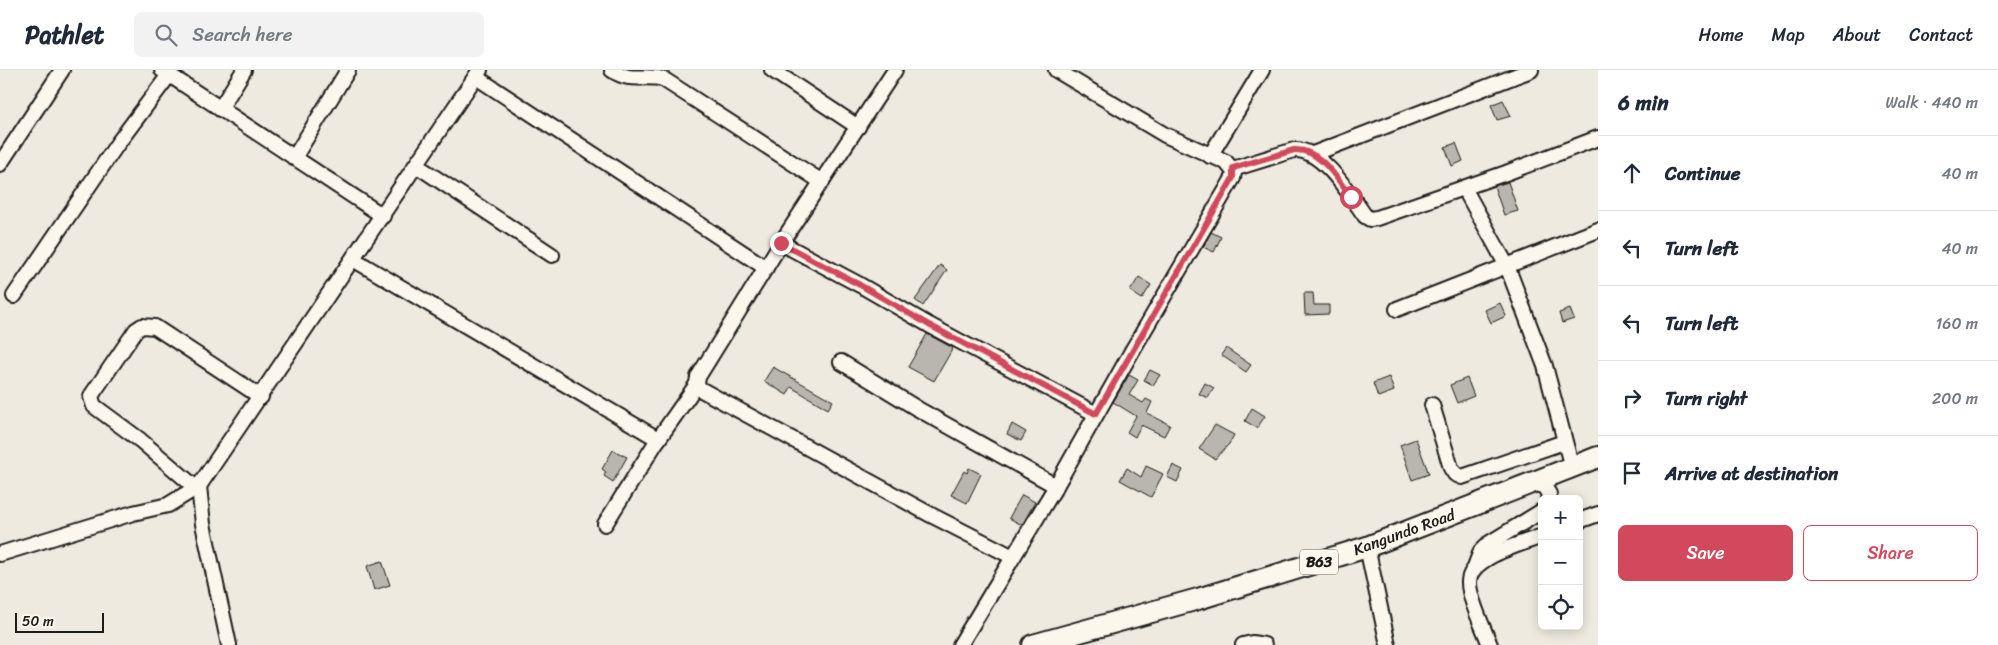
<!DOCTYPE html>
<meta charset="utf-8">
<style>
body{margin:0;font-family:Sriracha,sans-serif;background:#f2f2f3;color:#1f2937}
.controls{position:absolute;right:15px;bottom:15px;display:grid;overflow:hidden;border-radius:8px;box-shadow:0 2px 12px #0003}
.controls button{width:45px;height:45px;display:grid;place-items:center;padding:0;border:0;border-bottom:1px solid #e0e1e3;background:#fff;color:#1f2937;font:25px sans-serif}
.scale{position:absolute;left:15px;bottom:12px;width:89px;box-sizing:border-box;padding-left:5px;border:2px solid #1c1c1c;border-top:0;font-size:14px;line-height:18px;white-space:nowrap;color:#1c1c1c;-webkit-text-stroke:4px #fbf7ec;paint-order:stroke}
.stop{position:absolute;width:15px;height:15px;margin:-11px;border:4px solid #d1495b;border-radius:50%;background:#fff}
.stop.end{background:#d1495b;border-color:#fff;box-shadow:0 1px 5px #0008}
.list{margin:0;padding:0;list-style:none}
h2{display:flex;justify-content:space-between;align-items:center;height:65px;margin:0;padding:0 20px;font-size:21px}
h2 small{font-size:16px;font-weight:400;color:#747a83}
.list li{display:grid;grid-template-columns:32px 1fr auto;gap:15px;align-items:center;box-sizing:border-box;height:75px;padding:0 20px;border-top:1px solid #e0e1e3}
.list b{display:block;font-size:19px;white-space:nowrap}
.list em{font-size:16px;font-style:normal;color:#747a83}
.actions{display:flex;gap:10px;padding:15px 20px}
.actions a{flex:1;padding:11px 0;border:1px solid #d1495b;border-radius:8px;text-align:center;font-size:18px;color:#d1495b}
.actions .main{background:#d1495b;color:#fff}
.icon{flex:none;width:28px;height:28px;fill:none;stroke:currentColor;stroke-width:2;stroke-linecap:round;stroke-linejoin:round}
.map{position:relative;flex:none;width:1598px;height:575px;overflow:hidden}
header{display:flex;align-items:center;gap:30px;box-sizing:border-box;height:70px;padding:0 25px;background:#fff;border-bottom:1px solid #e0e1e3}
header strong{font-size:24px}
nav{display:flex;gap:28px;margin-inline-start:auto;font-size:18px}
.search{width:350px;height:45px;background:#f2f2f3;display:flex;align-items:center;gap:12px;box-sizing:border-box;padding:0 18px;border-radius:8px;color:#747a83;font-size:19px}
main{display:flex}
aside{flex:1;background:#fff}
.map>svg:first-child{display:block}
.building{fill:#b9b6af;stroke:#1c1c1c}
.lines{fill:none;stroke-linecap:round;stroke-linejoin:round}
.minor-casing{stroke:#1c1c1c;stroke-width:18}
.highway-casing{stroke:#1c1c1c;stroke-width:24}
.minor{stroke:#fbf7ec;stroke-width:14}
.highway{stroke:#fbf7ec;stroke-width:20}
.route{stroke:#d1495b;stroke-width:6}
.labels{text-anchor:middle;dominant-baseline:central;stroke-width:4.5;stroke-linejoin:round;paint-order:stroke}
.shield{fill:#fbf7ec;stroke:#5f5e5a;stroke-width:1}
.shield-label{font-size:15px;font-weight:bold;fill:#1c1c1c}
.street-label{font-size:16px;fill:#1c1c1c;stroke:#fbf7ec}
</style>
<header>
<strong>Pathlet</strong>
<div class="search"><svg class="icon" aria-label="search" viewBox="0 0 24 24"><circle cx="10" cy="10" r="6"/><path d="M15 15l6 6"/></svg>Search here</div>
<nav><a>Home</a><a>Map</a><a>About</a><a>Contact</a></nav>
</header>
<main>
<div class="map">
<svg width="1598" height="575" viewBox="0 0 1598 575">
<rect width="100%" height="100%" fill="#eeeadf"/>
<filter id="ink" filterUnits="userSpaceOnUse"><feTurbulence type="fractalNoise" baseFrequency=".02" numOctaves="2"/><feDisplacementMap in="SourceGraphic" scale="10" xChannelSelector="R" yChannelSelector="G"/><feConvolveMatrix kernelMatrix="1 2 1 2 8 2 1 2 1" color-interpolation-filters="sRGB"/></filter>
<g filter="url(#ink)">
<g class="building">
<polygon points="1503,30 1511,46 1497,50 1491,35"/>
<polygon points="1456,73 1463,91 1452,96 1445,77"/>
<polygon points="1508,112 1518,141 1504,145 1494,116"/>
<polygon points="1211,162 1221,167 1214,182 1203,177"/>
<polygon points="940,195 947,200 923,236 915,230"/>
<polygon points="1139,207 1151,215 1142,229 1130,221"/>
<polygon points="1304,223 1313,223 1314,235 1329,235 1329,244 1305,245"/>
<polygon points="1500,233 1506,246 1491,253 1485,240"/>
<polygon points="1570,239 1574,249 1562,253 1559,243"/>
<polygon points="927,264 953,278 934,311 908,297"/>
<polygon points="1226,278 1251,295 1246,302 1221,285"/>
<polygon points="773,297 796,310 833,331 828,339 791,317 787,325 764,311"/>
<polygon points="1150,300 1160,305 1153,315 1144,310"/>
<polygon points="1129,305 1138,310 1129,325 1143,333 1146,329 1152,332 1147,343 1170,355 1164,366 1141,355 1135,367 1127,362 1136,346 1113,332"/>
<polygon points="1389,307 1394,321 1378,327 1373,313"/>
<polygon points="1467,308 1474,326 1457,333 1450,315"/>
<polygon points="1205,313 1214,318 1208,328 1199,324"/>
<polygon points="1252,338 1265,346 1257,358 1245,351"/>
<polygon points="1012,354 1026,362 1021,371 1007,364"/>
<polygon points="1215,355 1234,365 1229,374 1215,389 1199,379"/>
<polygon points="1416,369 1429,404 1412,410 1400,375"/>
<polygon points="613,380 627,387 613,412 604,406 606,402 602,399"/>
<polygon points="1173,395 1183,400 1177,412 1167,407"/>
<polygon points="1146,396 1163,404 1151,427 1120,410 1127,398 1141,407"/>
<polygon points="969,398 981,404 967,433 951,425 964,401 967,403"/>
<polygon points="1022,425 1035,432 1022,455 1009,448"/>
<polygon points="382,491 390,515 374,520 367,496"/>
</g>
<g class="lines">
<defs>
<g id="minor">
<polyline points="162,0 383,146"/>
<path d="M612,0c19,13 31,4 51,9l159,103"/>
<polyline points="772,0 858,57"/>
<polyline points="895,0 781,173 698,307 697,314 700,319 931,445 1013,487"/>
<polyline points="476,7 766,198"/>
<polyline points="220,39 244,0"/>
<polyline points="1313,84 1531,0"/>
<polyline points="1210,86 1262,0"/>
<polyline points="294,88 348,0"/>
<polyline points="0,94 62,0"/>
<polyline points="416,95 552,185"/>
<path d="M1233,99l61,-19c28,-2 56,45 71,66l5,3 7,-1 129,-45 92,-35"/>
<polyline points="1464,118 1507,196 1545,296 1572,398"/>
<polyline points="781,173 860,215 929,255 1096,344"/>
<polyline points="353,189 658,369"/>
<polyline points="14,226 118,73 169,5"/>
<polyline points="1397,239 1598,160"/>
<polyline points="841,292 918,339 1056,416"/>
<polyline points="1432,335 1451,398 1455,404 1462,407 1564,372"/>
<polyline points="1536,412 1545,418 1549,424 1548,429"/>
<polyline points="199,416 203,454 229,575"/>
<polyline points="196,418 140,370 94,336 91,327 93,323 136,260 142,256 155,257 261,327"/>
<polyline points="1579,451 1598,444"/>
<polyline points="605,454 655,374 697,314"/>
<polyline points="1367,477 1388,575"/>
<polyline points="0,484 133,443 168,435 199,416 480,0"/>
<polyline points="1476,494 1481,481 1488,474 1542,441"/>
<polyline points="960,575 1056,416 1132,281 1233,108 1234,102 1226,92 1165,65 1056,0"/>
<polyline points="1243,575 1252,573 1264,575"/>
<path d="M1490,575c-6,-16 -21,-46 -21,-62 -1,-26 53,-39 73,-47"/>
</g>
<polyline id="highway" points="1033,575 1198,529 1367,477 1598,387"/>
</defs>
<use href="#minor" class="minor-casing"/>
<use href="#highway" class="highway-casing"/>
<use href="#minor" class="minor"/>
<use href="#highway" class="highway"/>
</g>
</g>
<g class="lines" filter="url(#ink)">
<path class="route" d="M781,173l79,42 69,40 167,89 137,-236v-10l61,-18c26,-2 43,29 57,47"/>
</g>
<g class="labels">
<rect class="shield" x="1300" y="479.5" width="38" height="25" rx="4"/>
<g class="shield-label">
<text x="1319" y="492">B63</text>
</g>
<g class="street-label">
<text transform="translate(1404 462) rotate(-20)">Kangundo Road</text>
</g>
</g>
</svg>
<div class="controls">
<button>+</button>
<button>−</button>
<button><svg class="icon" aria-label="locate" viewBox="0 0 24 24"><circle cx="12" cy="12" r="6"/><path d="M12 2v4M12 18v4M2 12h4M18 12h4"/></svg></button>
</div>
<div class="scale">50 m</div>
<div class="stop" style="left:1351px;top:127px"></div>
<div class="stop end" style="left:781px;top:173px"></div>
</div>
<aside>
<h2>6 min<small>Walk · 440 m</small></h2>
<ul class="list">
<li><svg class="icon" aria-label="ahead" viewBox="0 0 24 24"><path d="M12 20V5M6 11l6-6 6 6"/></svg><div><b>Continue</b></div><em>40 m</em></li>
<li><svg class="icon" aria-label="left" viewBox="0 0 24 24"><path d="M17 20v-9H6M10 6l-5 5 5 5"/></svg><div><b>Turn left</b></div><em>40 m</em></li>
<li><svg class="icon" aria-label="left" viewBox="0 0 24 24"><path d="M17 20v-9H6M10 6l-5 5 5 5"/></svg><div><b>Turn left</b></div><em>160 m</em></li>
<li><svg class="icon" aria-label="right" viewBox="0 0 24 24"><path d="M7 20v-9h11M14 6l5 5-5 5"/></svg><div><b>Turn right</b></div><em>200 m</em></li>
<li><svg class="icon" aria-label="arrive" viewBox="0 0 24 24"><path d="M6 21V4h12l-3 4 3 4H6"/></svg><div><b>Arrive at destination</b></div></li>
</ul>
<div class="actions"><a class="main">Save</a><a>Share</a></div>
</aside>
</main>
